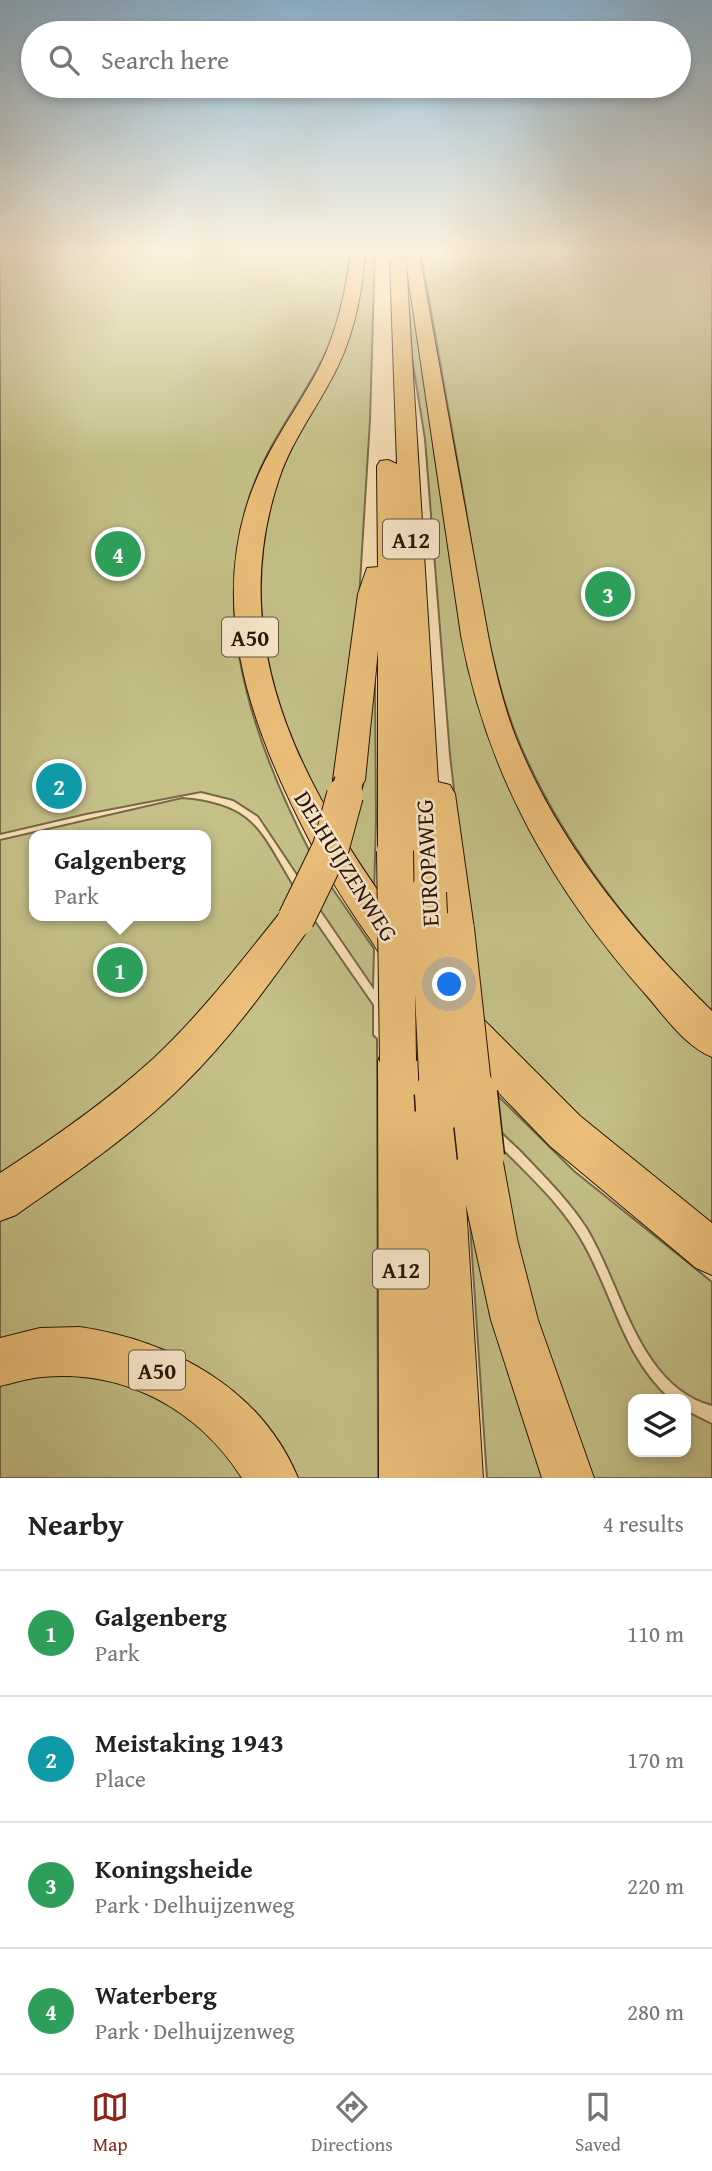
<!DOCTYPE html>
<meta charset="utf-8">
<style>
body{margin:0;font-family:"Gentium Book Plus",serif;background:#f2f2f2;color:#222}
.controls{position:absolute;right:21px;bottom:21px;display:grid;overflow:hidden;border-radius:14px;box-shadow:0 4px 10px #0003}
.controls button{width:63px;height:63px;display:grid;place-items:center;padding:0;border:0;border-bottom:2px solid #e0e0e0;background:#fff;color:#222;font:35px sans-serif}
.you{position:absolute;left:450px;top:985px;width:24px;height:24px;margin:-18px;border:5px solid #fff;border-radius:50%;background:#1a73e8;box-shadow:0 0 0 10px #1a73e833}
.badge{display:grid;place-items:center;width:46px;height:46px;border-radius:50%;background:#8f2418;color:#fff;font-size:23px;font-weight:700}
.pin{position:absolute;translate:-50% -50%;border:4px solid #fff;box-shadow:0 2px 7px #0006}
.popup{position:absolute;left:29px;top:830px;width:182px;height:91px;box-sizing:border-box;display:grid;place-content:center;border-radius:14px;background:#fff;filter:drop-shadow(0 2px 5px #0005);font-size:23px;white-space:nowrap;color:#767676}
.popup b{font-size:26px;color:#222}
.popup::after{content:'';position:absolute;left:50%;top:100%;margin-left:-14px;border:14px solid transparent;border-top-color:#fff}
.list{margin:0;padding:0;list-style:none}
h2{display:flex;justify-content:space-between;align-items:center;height:91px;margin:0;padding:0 28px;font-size:30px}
h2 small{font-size:23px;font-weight:400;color:#767676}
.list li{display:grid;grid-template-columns:46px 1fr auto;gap:21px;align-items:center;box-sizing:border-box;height:126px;padding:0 28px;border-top:2px solid #e0e0e0}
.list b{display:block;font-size:26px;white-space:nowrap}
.list p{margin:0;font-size:23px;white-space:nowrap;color:#767676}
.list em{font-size:23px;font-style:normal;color:#767676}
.icon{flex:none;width:38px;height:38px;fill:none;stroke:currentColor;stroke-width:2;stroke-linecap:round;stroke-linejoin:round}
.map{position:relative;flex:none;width:712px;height:1478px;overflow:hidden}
.search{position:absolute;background:#fff;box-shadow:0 4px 10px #0003;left:21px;right:21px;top:21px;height:77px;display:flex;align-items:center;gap:18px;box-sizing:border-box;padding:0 24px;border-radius:38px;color:#767676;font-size:26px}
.sheet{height:595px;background:#fff}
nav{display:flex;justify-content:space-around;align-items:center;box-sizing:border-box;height:98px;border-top:2px solid #e0e0e0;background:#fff;font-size:19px;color:#767676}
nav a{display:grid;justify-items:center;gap:4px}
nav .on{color:#8f2418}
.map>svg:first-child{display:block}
.green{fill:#c4c088;stroke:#766948;stroke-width:2;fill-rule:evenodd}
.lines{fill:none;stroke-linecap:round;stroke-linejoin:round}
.highway-casing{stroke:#281207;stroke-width:2}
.highway{fill:#ecc07a;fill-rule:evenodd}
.highway-bridge-far2-casing{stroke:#281207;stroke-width:31;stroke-linecap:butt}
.highway-bridge-far1-casing{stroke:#281207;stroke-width:38;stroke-linecap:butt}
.highway-bridge-casing{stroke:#281207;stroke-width:49;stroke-linecap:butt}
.highway-bridge-far2{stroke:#ecc07a;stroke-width:28}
.highway-bridge-far1{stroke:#ecc07a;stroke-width:36}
.highway-bridge{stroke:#ecc07a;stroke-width:46}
.labels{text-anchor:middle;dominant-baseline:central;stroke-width:5;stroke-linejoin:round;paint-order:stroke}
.shield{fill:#faeace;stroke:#675343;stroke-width:2}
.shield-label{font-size:23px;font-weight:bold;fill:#281207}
.street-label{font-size:24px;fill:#281207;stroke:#faeace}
</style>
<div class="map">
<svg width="712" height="1478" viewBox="0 0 712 1478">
<rect width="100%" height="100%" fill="#f8dfb4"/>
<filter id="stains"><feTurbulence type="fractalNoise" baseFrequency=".00286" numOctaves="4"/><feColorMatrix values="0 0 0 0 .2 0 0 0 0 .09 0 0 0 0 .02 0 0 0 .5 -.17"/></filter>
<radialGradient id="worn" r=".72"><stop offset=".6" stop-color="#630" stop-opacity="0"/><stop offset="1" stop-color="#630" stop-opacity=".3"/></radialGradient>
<g class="green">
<path d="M0,248h350c-3,26 -5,54 -14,79 -16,46 -46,84 -68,126 -70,133 -21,277 43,401l-11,25 -42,-63 -25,-16 -32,-8 -115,22 -86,20z"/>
<polygon points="364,248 375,248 370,420 359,599 342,745 324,817 275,703 256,593 269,497 301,427"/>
<path d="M420,248h292v764c-80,-80 -155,-174 -197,-280 -27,-71 -37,-148 -49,-222 -15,-88 -31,-175 -46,-262z"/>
<polygon points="405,251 480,707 712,1056 712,1232 634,1172 481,1027 450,755 425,439 412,358"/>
<polygon points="375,673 376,821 374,896 341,844"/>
<path d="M182,798c74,6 78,34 113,91l-11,21 -88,117 -196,156v-343zM34,835h172v81h-172z"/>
<polygon points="328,882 374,949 373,987 317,905"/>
<polygon points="310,914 373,1005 373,1035 377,1039 378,1478 292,1478 247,1416 0,1345 0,1215"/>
<path d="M491,1089l83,82 138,111v123c-74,-19 -90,-123 -126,-179 -18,-27 -41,-50 -63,-73 -7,-8 -21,-18 -26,-27 -4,-11 -4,-26 -6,-37z"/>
<path d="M494,1141c32,33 68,64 90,105 30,54 38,109 85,153h-36v53h53v-41l26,13v54h-119l-64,-169z"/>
<polygon points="466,1165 557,1478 487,1478"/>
<path d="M65,1374c53,6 102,17 142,58 14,14 25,31 38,46h-245v-94l19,-5z"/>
</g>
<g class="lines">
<defs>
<g id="highway">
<path d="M352,248h14c-4,41 -10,81 -28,118 -18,38 -46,73 -59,113 -59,175 34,325 135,462l5,12 -5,12 -13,5c-5,-2 -11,-3 -14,-7 -8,-8 -14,-21 -21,-30 -19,-28 -38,-57 -53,-86 -63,-120 -114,-253 -49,-384 17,-34 39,-64 56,-97 18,-37 26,-77 32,-118z"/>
<path d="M404,248h14l70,387c7,35 15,70 28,103 42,105 116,194 196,273v46c-27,-11 -46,-39 -65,-61 -94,-106 -160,-221 -186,-361z"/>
<polygon points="398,256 406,261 438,782 450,785 455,794 474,929 469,941 456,945 443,941 438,929 436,905 428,908 416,904 411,893 410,855 407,861 395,865 383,861 378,851 378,650 365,780 360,789 349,792 338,789 333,780 358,594 367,568 378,567 377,466 380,461 388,460 397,464 390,261"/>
<path d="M296,903l12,5 6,11 -6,11c-38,53 -77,108 -124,154 -50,50 -110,90 -168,131l-16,6v-48c54,-35 107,-72 154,-115 48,-45 89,-99 130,-150z"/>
<polygon points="462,1007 476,1012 580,1116 712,1223 712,1275 696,1268 550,1146 448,1040 443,1026 448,1012"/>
<polygon points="398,1041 412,1047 418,1061 419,1108 424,1095 439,1089 454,1095 460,1110 462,1151 466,1142 481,1136 496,1142 502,1157 517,1239 538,1320 594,1478 542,1478 491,1320 466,1205 483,1478 379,1478 378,1061 384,1047"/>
<path d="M80,1327c92,14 181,61 218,151h-56c-44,-69 -118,-109 -200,-101 -14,1 -28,6 -42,9v-48l40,-10z"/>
</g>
</defs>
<use href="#highway" class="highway-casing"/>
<use href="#highway" class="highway"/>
<defs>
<polyline id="highway-bridge-far2" points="345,797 349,780"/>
<g id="highway-bridge-far1">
<polyline points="395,851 398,1061"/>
<polyline points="428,893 438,1094"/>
<polyline points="296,919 331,847 345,795"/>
<polyline points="456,929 474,1094"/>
</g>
<g id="highway-bridge">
<polyline points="438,1093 439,1110"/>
<polyline points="474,1093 481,1157"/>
</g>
</defs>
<use href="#highway-bridge-far2" class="highway-bridge-far2-casing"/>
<use href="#highway-bridge-far1" class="highway-bridge-far1-casing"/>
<use href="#highway-bridge" class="highway-bridge-casing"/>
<use href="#highway-bridge-far2" class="highway-bridge-far2"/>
<use href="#highway-bridge-far1" class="highway-bridge-far1"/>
<use href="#highway-bridge" class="highway-bridge"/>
</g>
<linearGradient id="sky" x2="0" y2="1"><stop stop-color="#8cb6d5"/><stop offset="0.55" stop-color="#fcf1dd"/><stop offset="1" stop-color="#fcf1dd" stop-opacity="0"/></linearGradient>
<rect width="712" height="455" fill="url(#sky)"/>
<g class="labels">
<g class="shield">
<rect x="383" y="519.5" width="56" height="39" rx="5"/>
<rect x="222" y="617.5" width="56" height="39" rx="5"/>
<rect x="373" y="1249.5" width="56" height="39" rx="5"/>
<rect x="129" y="1350.5" width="56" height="39" rx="5"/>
</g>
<g class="shield-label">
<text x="411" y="539">A12</text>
<text x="250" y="637">A50</text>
<text x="401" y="1269">A12</text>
<text x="157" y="1370">A50</text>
</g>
<g class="street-label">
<text transform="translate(427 863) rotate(-93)">EUROPAWEG</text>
<text transform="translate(346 866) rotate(58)">DELHUIJZENWEG</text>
</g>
</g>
<rect width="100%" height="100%" filter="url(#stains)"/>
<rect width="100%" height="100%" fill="url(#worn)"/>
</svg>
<div class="controls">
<button><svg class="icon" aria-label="layers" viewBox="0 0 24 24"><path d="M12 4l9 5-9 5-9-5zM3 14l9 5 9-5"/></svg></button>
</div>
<div class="you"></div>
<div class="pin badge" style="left:120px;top:970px;background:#2e9e5b">1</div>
<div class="popup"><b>Galgenberg</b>Park</div>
<div class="pin badge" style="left:59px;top:786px;background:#0f9aa8">2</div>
<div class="pin badge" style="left:608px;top:594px;background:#2e9e5b">3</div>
<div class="pin badge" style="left:118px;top:554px;background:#2e9e5b">4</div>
<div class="search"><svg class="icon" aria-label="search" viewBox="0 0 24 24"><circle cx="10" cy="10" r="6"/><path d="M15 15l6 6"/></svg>Search here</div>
</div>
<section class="sheet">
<h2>Nearby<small>4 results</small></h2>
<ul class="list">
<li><span class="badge" style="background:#2e9e5b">1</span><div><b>Galgenberg</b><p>Park</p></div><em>110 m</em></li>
<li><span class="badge" style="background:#0f9aa8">2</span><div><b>Meistaking 1943</b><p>Place</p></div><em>170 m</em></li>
<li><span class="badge" style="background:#2e9e5b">3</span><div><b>Koningsheide</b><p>Park · Delhuijzenweg</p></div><em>220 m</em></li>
<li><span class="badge" style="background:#2e9e5b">4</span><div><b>Waterberg</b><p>Park · Delhuijzenweg</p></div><em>280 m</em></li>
</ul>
</section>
<nav>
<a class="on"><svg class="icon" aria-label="map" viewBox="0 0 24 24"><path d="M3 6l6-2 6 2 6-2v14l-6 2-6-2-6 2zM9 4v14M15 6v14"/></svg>Map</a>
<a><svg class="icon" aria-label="directions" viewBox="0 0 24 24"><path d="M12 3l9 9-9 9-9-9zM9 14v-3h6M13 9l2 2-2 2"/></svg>Directions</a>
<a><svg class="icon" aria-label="saved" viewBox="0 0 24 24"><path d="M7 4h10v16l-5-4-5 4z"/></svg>Saved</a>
</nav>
